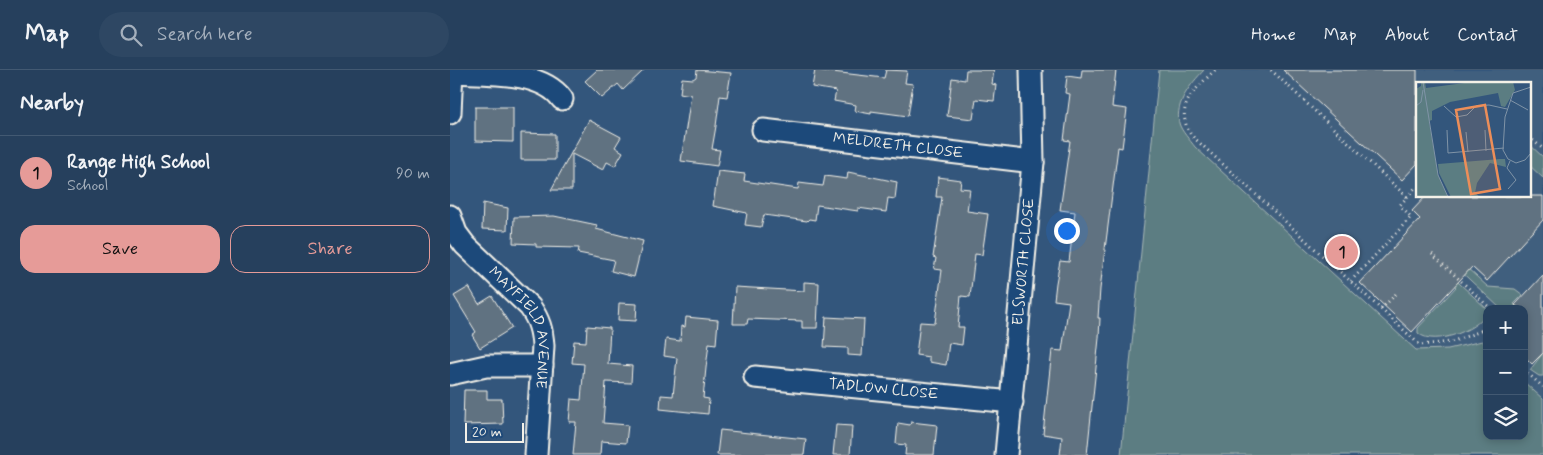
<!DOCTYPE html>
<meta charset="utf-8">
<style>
body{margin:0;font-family:Mynerve,sans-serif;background:#2e4763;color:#f1f3f6}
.controls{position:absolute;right:15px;bottom:15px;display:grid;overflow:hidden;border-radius:10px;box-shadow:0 2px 8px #0003}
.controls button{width:45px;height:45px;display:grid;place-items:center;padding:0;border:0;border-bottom:1px solid #425972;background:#26405d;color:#f1f3f6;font:25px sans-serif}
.scale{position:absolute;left:15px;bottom:12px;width:59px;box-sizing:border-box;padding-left:5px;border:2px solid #f4f1e8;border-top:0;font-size:14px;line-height:18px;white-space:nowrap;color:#f4f1e8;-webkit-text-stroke:4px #1f4a7a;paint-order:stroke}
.you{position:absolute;left:616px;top:160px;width:18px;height:18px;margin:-12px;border:4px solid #fff;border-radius:50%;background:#1a73e8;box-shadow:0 0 0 8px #1a73e833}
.badge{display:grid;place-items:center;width:32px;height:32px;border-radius:50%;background:#e69b98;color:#111;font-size:16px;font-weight:700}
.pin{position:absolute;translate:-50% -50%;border:2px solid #fff;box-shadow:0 1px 5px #0006}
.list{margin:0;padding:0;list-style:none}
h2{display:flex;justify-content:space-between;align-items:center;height:65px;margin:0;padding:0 20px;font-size:21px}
h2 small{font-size:16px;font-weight:400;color:#a4afbc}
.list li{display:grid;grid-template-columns:32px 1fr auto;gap:15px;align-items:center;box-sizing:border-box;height:75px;padding:0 20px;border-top:1px solid #425972}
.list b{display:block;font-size:19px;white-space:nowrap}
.list p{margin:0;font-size:16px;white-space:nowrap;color:#a4afbc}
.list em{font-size:16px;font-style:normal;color:#a4afbc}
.actions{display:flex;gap:10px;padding:15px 20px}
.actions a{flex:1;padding:11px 0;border:1px solid #e69b98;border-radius:15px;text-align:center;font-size:18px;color:#e69b98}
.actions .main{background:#e69b98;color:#111}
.icon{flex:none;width:28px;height:28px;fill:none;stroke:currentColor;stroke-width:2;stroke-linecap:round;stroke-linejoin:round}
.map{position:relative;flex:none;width:1093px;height:385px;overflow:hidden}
header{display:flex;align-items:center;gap:30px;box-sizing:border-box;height:70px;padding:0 25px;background:#26405d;border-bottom:1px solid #425972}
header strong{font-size:24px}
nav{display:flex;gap:28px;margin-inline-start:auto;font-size:18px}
.search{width:350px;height:45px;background:#2e4763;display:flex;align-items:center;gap:12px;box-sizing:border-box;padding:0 18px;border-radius:28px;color:#a4afbc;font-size:19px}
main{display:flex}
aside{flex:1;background:#26405d}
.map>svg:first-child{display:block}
.built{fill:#415e7e;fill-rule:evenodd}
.green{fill:#5b7d82;stroke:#a8b7b5}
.building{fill:#617281;stroke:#f4f1e8}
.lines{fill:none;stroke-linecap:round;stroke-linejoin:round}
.minor-casing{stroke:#f4f1e8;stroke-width:25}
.path{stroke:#f4f1e8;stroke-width:3;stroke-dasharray:1 4;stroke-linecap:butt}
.minor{stroke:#1f4a7a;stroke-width:21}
.labels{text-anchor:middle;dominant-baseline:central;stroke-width:4.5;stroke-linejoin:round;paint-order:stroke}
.street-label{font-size:15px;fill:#f4f1e8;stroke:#1f4a7a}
.inset-road{fill:none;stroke:#8094a7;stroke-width:1}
.view{fill:#ec8e59;fill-opacity:0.15;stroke:#ec8e59;stroke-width:2.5}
.inset-edge{fill:none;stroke:#f4f1e8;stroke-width:2.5}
</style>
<header>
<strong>Map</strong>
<div class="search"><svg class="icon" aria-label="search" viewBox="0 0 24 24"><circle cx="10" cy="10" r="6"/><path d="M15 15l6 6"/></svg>Search here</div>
<nav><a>Home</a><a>Map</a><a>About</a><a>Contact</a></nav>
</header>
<main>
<aside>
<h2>Nearby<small></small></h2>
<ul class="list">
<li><span class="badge">1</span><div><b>Range High School</b><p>School</p></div><em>90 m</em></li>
</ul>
<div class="actions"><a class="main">Save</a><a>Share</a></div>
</aside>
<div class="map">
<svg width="1093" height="385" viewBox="0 0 1093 385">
<rect width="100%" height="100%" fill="#33567c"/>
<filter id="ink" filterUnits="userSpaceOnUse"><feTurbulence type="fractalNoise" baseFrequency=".02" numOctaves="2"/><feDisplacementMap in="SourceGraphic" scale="10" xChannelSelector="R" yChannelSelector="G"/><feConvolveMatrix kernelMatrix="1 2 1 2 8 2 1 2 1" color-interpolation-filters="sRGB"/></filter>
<g filter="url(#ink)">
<path class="built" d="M709,0h384v385h-422zM967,14h112v112h-112zM1037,239h37v127h-37z"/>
<g class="green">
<path d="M709,0h45c-13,14 -29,32 -25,53 2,8 11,17 16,24l221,203 32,-1 34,-8 5,5v90h37v-54l19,17v56h-422z"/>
<polygon points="1079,74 1093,87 1093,108 1079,95"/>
<polygon points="993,176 1038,217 1065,219 1073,225 1064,234 1068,239 1051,239 989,181"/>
<path d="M982,188l55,51c-2,19 -53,39 -69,24v-5l38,-41 -28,-26z"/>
<polygon points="1093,283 1093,306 1089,306 1080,300"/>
</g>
<g class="building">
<polygon points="147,0 194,0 173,20 168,14 152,28 135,11"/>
<polygon points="247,0 281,3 277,27 270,26 266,56 262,79 270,80 267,96 231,91 241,25 230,23 232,8 243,9 246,7"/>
<polygon points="365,0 434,8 436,0 457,1 455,13 463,14 458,46 421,41 421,44 405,41 406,35 384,31 386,21 362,17"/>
<polygon points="516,0 544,0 542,14 546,15 544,31 526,29 523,49 497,46 502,8 515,10"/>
<polygon points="632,0 666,0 662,37 677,39 672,78 668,77 650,219 648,248 650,248 649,268 637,385 610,385 612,367 593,364 602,280 612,281 619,232 604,230 606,213 610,191 619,192 625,142 610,140 620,71 614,70 620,24 615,23 617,6 631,8"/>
<polygon points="833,0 967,0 967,94 952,110"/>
<polygon points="25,37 63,37 63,72 25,71"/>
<polygon points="139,50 171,67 165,77 173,82 165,96 157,92 153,100 122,84 122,120 101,120"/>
<polygon points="71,63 105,64 105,90 71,90"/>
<polygon points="268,101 295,104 294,111 348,119 349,113 373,116 375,106 397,109 398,102 447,112 445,129 438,128 436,142 408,138 408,141 367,135 365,150 359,149 357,151 314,145 311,157 295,155 297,143 263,136"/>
<polygon points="488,107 511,110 510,118 520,119 517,141 538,144 532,185 525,184 520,227 511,226 508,257 514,257 512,275 499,273 496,295 479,292 479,287 466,285 470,252 485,253 492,200 484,199 486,188 483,187 492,127 486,127"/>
<polygon points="976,126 1093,126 1093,150 1037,211 1022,197 962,262 910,213 970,149 962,141"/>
<polygon points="33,133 58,138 57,160 32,159"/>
<polygon points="104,146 147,155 146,159 193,171 184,207 161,201 164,190 128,183 129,178 86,177 86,174 63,173 64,147"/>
<polygon points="1093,205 1093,283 1082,294 1074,286 1074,239 1070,239 1065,235"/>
<polygon points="354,212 369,213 367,258 352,258 352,251 298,249 297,254 283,254 285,217 354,221"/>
<polygon points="19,217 29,234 42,226 62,258 30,278 22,265 26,262 4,226"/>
<polygon points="169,233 187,234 186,251 168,250"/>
<polygon points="236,247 268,250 266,274 259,273 256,298 253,328 259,329 258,344 210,339 211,325 223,326 227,288 214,286 216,269 230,271 231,256 235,257"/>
<polygon points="376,247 414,249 412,286 398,285 398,278 374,277"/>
<polygon points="137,256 160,258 158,294 182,296 181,313 156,312 153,353 178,355 176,373 151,371 150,385 123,385 126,352 119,352 121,329 131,330 134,294 122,293 124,271 136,272"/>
<polygon points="14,320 37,320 37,329 52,329 53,354 13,355"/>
<polygon points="461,352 487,355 484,385 455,385 456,375 446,374 448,353 460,355"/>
<polygon points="386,355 402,356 400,385 383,385"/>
<polygon points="270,360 356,369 354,385 267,385"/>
</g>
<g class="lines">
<defs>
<g id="minor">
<path d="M2,2c33,2 89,-2 110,27"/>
<polyline points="0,43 2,0"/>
<path id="s1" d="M313,60l270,32"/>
<path id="s2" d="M0,146l6,17 9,12 65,62c9,13 12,23 13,39l-7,109"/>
<polyline points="0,304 36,296 92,296"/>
<path id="s3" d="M305,307l257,25"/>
<path id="s4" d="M556,385l27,-293 -2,-92"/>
</g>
</defs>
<use href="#minor" class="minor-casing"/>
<g class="path">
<path d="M765,0c-20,20 -42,36 -24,65l229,210 31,-3 30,-11 6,5"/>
<polyline points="821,0 957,127 950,135 961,147 901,211"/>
<polyline points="1079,67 1093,79"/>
<polyline points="957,127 967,116"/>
<polyline points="982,184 1041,239"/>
<polyline points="931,239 948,222"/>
<polyline points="1074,246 1076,244"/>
<polyline points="1031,261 1037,254"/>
<polyline points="1074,300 1093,317"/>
</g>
<use href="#minor" class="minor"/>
</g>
</g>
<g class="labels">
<g class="street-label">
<text stroke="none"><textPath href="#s1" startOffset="136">MELDRETH CLOSE</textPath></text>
<text stroke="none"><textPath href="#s4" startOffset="194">ELSWORTH CLOSE</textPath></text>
<text stroke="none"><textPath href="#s2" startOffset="138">MAYFIELD AVENUE</textPath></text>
<text stroke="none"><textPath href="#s3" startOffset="129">TADLOW CLOSE</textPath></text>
</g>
</g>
<g transform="translate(966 12)">
<rect width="115" height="115" fill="#33567c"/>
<path d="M5,0h4l1,6 46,-6h41l2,8 -10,17 -4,-1 -3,-13 -48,9 -18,9v9l-3,1 9,54 10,22h-32v-108l5,-3zM84,77h5l1,8 -16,-4 -13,20 -2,10 5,4h-29l-12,-24 -1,-9z" fill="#5b7d82"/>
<path class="inset-road" d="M7,0l15,93 10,22M115,5l-18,6 -8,24 -2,33 5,9 8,4 9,-3 6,-7M94,18l18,10M0,24l5,-4 2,-12M28,24l12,11 11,-2 9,-9 13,-1 18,4M31,48l1,23 56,-5M69,48l1,21M50,50l2,20M92,107l8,-9 -9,-12 3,-7"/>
<path class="view" d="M69,23l15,84 -29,5 -15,-84z"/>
<rect width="115" height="115" class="inset-edge"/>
</g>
</svg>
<div class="controls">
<button>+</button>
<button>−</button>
<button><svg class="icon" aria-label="layers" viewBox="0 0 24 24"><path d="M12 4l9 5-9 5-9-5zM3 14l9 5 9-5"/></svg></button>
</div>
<div class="scale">20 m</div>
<div class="you"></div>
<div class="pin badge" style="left:892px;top:182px">1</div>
</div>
</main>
